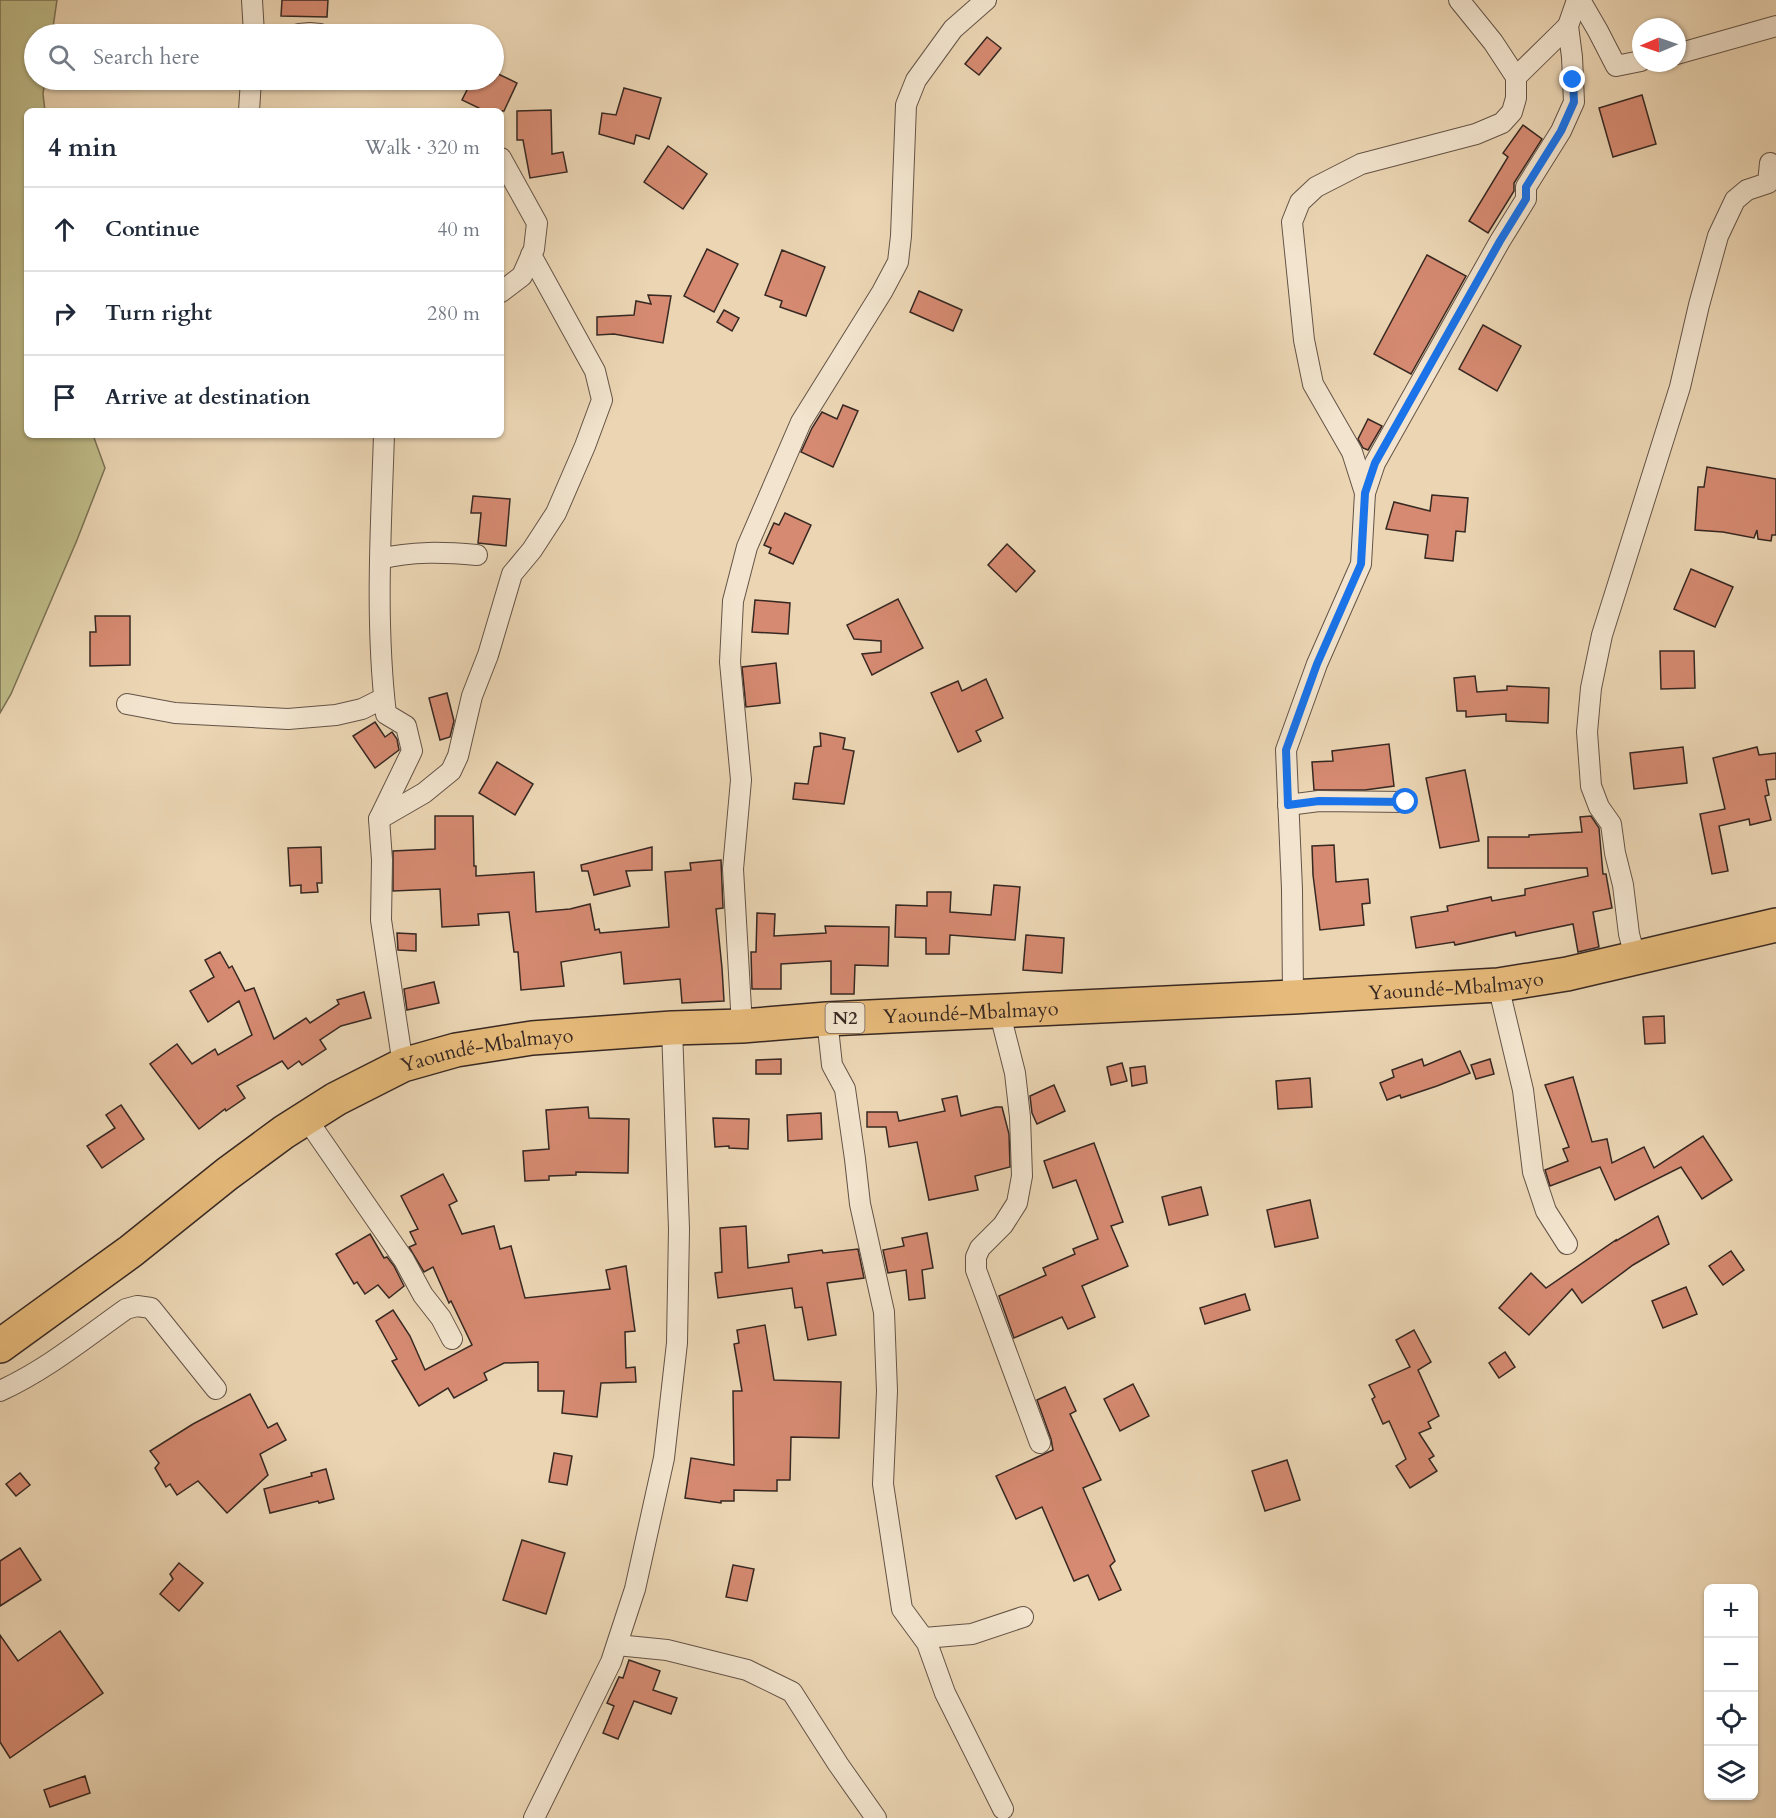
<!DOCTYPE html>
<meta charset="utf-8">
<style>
body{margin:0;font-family:Cardo,serif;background:#f6f6f7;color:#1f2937}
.controls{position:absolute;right:18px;bottom:18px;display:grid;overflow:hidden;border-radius:9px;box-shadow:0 2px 4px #0004}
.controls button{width:54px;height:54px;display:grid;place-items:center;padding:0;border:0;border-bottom:2px solid #e0e1e3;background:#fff;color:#1f2937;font:30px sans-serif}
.compass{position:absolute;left:1632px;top:18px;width:54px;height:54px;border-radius:50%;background:#fff;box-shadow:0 2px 4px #0004;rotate:268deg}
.stop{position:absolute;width:18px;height:18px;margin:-14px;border:4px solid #1a73e8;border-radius:50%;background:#fff}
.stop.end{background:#1a73e8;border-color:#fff;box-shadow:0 2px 6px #0008}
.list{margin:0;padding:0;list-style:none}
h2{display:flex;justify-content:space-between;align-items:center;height:78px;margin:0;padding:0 24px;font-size:26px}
h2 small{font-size:20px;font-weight:400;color:#747a83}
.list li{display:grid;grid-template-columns:39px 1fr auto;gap:18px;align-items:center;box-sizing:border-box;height:84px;padding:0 24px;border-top:2px solid #e0e1e3}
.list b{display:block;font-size:22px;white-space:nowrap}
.list em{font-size:20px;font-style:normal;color:#747a83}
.icon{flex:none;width:33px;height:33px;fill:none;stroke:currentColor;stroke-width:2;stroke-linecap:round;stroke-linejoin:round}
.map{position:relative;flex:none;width:1776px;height:1818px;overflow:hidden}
.search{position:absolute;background:#fff;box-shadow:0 2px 4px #0004;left:24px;top:24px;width:480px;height:66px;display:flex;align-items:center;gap:15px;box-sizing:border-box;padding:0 21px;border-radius:33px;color:#747a83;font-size:22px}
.panel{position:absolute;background:#fff;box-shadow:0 2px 4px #0004;left:24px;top:108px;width:480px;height:330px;border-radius:9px}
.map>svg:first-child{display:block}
.green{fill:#bebb88;stroke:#7a7255;stroke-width:1.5}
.building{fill:#d58a71;stroke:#372822;stroke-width:1.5}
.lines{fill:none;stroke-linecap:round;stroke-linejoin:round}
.street-casing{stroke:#645346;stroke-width:22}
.highway-casing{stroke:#372822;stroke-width:36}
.street{stroke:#f2e4ce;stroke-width:20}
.highway{stroke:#e6ba7a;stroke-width:33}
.route{stroke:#1a73e8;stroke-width:8}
.labels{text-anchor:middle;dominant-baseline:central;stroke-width:4.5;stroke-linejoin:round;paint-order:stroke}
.shield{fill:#f2e4ce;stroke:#6f6056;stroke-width:1.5}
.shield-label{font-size:18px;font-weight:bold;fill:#372822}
.street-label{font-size:20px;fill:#372822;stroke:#f2e4ce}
</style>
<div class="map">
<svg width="1776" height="1818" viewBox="0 0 1776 1818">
<rect width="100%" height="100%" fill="#ebd5b3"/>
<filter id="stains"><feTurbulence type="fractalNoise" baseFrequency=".00333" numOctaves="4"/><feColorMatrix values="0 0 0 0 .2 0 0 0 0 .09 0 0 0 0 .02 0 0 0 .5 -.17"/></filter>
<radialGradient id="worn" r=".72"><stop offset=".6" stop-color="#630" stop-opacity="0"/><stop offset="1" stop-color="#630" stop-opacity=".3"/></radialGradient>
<polygon class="green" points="0,0 57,0 52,34 34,34 34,80 45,80 43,94 45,111 27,111 27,435 93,435 105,468 77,540 11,694 0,713"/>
<g class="building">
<polygon points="282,0 328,0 327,17 281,16"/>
<polygon points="987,37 1001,48 979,75 965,64"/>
<polygon points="494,72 517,83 504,111 485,111 462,100 472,80 494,80"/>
<polygon points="624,88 661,98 649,139 636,135 634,144 599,134 602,113 616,115"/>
<polygon points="1642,95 1656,144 1613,157 1599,108"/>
<polygon points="551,110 552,154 563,152 567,172 530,178 523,140 517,140 517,111"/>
<polygon points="1523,125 1542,139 1514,183 1514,191 1488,233 1469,221 1508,157 1503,153"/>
<polygon points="668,146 707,174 683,209 644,182"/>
<polygon points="707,249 738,264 714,312 684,296"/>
<polygon points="782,250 825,267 806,316 780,307 782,301 765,295"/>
<polygon points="1427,255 1466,276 1411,374 1374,354"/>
<polygon points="919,291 962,310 953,331 910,312"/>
<polygon points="648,295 671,296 663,343 614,334 597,335 597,317 634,315 636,301 651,304"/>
<polygon points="724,310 739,318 732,331 717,322"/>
<polygon points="1483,325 1521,346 1497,391 1459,369"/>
<polygon points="843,405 858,411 833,467 801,452 812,428 822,412 837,419"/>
<polygon points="1368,419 1382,426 1368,450 1363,448 1358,439"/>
<polygon points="1707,467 1776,479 1776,535 1772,535 1771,541 1758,539 1757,530 1754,538 1723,532 1695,530 1698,487 1704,487"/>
<polygon points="1432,495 1468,498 1465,532 1456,531 1453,561 1425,558 1428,535 1386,529 1394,502 1430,511"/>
<polygon points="473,496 510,499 506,546 478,543 481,513 471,513"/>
<polygon points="785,513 811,525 793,564 769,553 771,548 764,545 774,523 779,525"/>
<polygon points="1007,544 1035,571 1016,592 988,565"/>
<polygon points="1691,569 1733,587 1715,627 1674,609"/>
<polygon points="898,599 923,648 872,675 862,654 881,652 881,641 854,639 847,625"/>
<polygon points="755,600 790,603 788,634 752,632"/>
<polygon points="95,616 130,616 130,665 90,666 90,632 96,632"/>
<polygon points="1660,651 1694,651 1695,688 1661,689"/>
<polygon points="776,663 780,703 746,707 742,667"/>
<polygon points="1475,676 1477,692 1507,690 1507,686 1549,688 1548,723 1506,721 1506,714 1466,717 1466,711 1457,711 1454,678"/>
<polygon points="986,679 1003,718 976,731 981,741 958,752 931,693 958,681 962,691"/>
<polygon points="447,693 454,721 450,737 440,740 429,698"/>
<polygon points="375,722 385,737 392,732 397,739 399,750 375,768 353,736"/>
<polygon points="820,733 845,738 843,749 854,751 844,804 793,799 795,783 808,784 814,747 821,746"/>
<polygon points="1389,744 1394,786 1365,790 1314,790 1312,762 1333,761 1332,751"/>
<polygon points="1683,747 1687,783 1634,789 1630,753"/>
<polygon points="1757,747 1759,755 1776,753 1776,779 1766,780 1769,795 1765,796 1771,820 1750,825 1749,819 1719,826 1728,871 1712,874 1700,814 1725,809 1713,758"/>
<polygon points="497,762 533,784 515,815 479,793"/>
<polygon points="1465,770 1479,841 1440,848 1426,778"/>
<polygon points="435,816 473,816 474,866 476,866 476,876 534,872 536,912 570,909 590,904 595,930 599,929 600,933 669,927 665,872 691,870 690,863 721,860 723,908 716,909 722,968 724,1001 682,1003 680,979 624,984 621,952 561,962 564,986 521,990 518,952 514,952 509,912 478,914 479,925 442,927 440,889 393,891 393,851 435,849"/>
<polygon points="1591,816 1599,828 1603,874 1606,874 1612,908 1593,912 1599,947 1578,952 1573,924 1516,936 1515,932 1455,945 1454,942 1416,948 1411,917 1448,911 1447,906 1491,897 1492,901 1525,895 1525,889 1588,876 1587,868 1488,868 1488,837 1529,837 1529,835 1582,832 1580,817"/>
<polygon points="1334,845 1336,882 1368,879 1370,903 1362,904 1364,925 1320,930 1313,875 1312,846"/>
<polygon points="321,847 322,883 317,883 318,892 301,893 301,885 290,886 288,848"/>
<polygon points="652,847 652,870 626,871 630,886 594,895 588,871 582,871 581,865"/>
<polygon points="994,885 1020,887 1015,940 950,935 949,954 926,954 926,938 895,937 896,905 927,906 927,892 951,892 950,912 991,915"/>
<polygon points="757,913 775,914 774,936 826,933 825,926 889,927 888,966 855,965 854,994 831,994 831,961 781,964 781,989 752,989 751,952 756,952"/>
<polygon points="397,933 416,934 416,951 398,950"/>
<polygon points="1026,935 1064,938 1062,973 1023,970"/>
<polygon points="220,952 229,968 232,966 245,991 254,988 274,1039 306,1018 310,1023 339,1004 337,1000 364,992 371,1018 341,1026 320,1040 326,1049 302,1065 299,1061 288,1069 282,1061 237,1086 245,1098 226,1111 225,1109 199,1129 150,1064 177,1044 192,1064 215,1049 218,1055 252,1035 239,1001 208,1022 190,991 214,977 205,960"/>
<polygon points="434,982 439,1003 407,1010 404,989"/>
<polygon points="1664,1016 1665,1043 1645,1044 1643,1017"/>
<polygon points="1460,1051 1470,1073 1437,1086 1401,1098 1400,1095 1387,1100 1380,1083 1394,1077 1392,1070 1422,1059 1424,1066"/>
<polygon points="781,1059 781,1074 756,1074 756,1060"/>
<polygon points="1490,1059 1494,1074 1476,1079 1471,1065"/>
<polygon points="1122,1063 1127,1081 1111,1085 1107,1067"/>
<polygon points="1145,1066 1147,1083 1132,1086 1130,1068"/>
<polygon points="1573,1077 1592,1142 1607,1139 1612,1163 1644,1147 1654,1168 1703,1136 1732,1180 1702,1199 1681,1167 1615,1200 1600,1167 1550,1186 1545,1170 1568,1161 1563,1149 1569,1147 1545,1085"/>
<polygon points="1310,1078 1312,1107 1278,1109 1276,1081"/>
<polygon points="1054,1085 1065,1111 1037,1124 1032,1113 1030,1096"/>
<polygon points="957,1096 961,1116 996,1107 1002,1107 1009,1134 1010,1167 975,1176 978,1190 929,1200 917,1142 889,1147 886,1127 867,1127 867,1112 897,1112 899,1121 945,1111 942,1099"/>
<polygon points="121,1105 144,1139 102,1168 87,1146 115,1128 106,1115"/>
<polygon points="588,1107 589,1118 629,1119 628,1173 576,1172 576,1175 549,1176 549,1180 525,1181 523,1151 549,1149 546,1110"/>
<polygon points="821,1113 822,1139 788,1141 787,1115"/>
<polygon points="713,1118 749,1119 748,1149 729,1148 729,1146 715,1147"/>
<polygon points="1094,1143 1123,1222 1111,1226 1128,1266 1082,1286 1095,1317 1068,1329 1062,1317 1014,1338 999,1296 1046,1275 1043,1268 1075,1254 1073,1249 1098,1239 1076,1180 1053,1188 1044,1161"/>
<polygon points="443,1174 457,1201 449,1205 462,1234 494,1226 500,1249 511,1246 525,1298 610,1289 606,1270 626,1266 635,1331 625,1332 626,1368 635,1367 636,1382 601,1383 597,1417 562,1413 564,1391 538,1391 538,1362 504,1363 484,1373 487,1380 454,1398 448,1388 419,1406 392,1361 397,1359 376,1321 393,1310 410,1336 425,1370 472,1345 451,1301 449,1303 433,1267 424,1272 409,1247 416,1244 410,1232 418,1229 401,1196"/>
<polygon points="1201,1187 1208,1215 1169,1225 1162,1197"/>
<polygon points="1310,1200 1318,1238 1275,1247 1267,1210"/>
<polygon points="1658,1216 1669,1244 1633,1265 1582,1303 1572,1289 1529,1335 1499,1308 1531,1273 1546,1288 1616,1240 1616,1241"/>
<polygon points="746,1226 748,1268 789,1262 788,1255 822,1250 823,1253 858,1249 864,1278 827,1283 836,1335 808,1340 802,1307 795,1308 792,1288 718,1298 715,1273 722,1272 720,1228"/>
<polygon points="927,1233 933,1268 922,1270 925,1298 909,1300 906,1270 888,1273 883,1250 904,1246 902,1238"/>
<polygon points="370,1234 384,1258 387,1257 394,1266 404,1286 389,1298 378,1285 365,1294 357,1282 354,1284 336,1254"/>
<polygon points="1731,1251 1744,1270 1723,1285 1709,1266"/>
<polygon points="1686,1287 1697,1314 1663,1328 1652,1301"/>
<polygon points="1245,1294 1250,1310 1205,1324 1200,1308"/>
<polygon points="765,1325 774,1380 841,1382 839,1438 791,1437 790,1480 777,1480 777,1491 734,1490 734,1501 721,1501 721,1503 685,1498 691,1458 734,1465 733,1391 742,1391 734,1344 739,1343 737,1330"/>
<polygon points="1414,1330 1431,1362 1418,1370 1439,1416 1428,1422 1431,1428 1419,1433 1434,1456 1429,1459 1437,1471 1410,1488 1396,1466 1406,1459 1389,1421 1383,1424 1372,1399 1375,1397 1369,1385 1410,1367 1396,1340"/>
<polygon points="1505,1352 1515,1367 1499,1378 1489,1363"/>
<polygon points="1133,1384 1149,1416 1120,1431 1104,1399"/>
<polygon points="1065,1387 1076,1411 1070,1414 1101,1480 1083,1488 1115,1561 1110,1566 1121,1590 1099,1600 1088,1575 1074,1581 1042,1507 1016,1519 996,1476 1053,1450 1051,1439 1037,1400"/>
<polygon points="250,1394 268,1428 277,1423 286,1440 260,1454 268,1475 227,1513 198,1481 177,1495 170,1484 166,1487 155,1468 159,1463 150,1451 193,1424"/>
<polygon points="554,1453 572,1456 567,1485 549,1482"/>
<polygon points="1287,1460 1300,1500 1265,1511 1252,1471"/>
<polygon points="326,1469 334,1499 319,1503 318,1501 270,1513 264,1489 312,1476 311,1473"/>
<polygon points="20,1473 30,1485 16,1496 6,1484"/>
<polygon points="522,1540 565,1553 546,1614 503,1600"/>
<polygon points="20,1548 41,1580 0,1606 0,1561"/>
<polygon points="179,1563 203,1583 179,1611 160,1594 173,1579 170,1574"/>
<polygon points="733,1565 754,1569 747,1601 726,1597"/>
<polygon points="60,1631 103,1693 10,1758 0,1742 0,1635 18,1661"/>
<polygon points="629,1660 660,1671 653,1690 677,1698 671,1714 634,1701 618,1739 603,1733 614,1706 607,1703 619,1677 623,1678"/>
<polygon points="85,1776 90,1793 50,1807 44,1790"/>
</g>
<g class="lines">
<defs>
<g id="street">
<polyline points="252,0 254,34"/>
<polyline points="1580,0 1598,31 1616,66 1641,61"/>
<polyline points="299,34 310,33 320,34"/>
<polyline points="1677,54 1776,26"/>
<polyline points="1516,77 1568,26"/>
<polyline points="249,111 251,80"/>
<polyline points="501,158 537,223 534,249 522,276 501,292"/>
<path d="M384,435c-3,93 -9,186 2,279l20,12 6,25 -33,68 3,41 -1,60 22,145"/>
<polyline points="1365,493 1375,463 1500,241 1526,199 1526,187 1561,131 1574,102 1572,57 1568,26 1577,0"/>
<path d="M380,559c32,-8 64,-7 97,-4"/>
<polyline points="127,704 175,713 288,719 336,715 362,709 384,698"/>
<polyline points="1288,805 1319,801 1406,802"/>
<polyline points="379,819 424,793 451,771 458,756 472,696 488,655 512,574 532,550 556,513 585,446 602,400 595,371 531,255"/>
<polyline points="1635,957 1629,934 1623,885 1615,853 1611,824 1599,807 1591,786 1587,732 1591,688 1602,635 1680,387 1699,305 1718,236 1735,200 1747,190 1768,183 1770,163"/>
<polyline points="1498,985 1523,1090 1533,1172 1546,1211 1567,1244"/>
<polyline points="1293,997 1292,889 1286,750 1317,664 1361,564 1365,493 1352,452 1313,384 1304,340 1292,222 1300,202 1316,187 1361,164 1476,134 1502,123 1512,112 1516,98 1516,77 1493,42 1459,0"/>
<polyline points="999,1010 1015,1073 1020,1117 1022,1176 1017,1203 1003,1225 980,1248 976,1257 976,1270 1040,1443"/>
<polyline points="827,1019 832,1065 845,1089 855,1159 860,1204 884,1312 887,1391 883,1484 902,1609 927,1643 945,1693 1003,1809"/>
<polyline points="742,1026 733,869 741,780 730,662 733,601 747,547 801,422 882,292 898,262 901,236 906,105 916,80 953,29 986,0"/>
<polyline points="306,1118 404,1260 423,1295 441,1318 452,1339"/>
<path d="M0,1391c46,-21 85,-53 126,-82l11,-3 14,2 65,81"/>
<polyline points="924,1638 972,1634 1023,1617"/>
<polyline points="617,1645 667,1650 747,1670 792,1692 838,1764 876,1818"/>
<polyline points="534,1818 611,1662 635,1589 664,1458 677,1343 679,1229 672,1028"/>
</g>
<g id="highway">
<path id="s1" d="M0,1346l131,-95 96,-77 57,-42 52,-33 67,-34 53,-15 76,-12 140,-10 70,-2 85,-7 466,-22 205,-12 69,-11 209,-49"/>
</g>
</defs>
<use href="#street" class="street-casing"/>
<use href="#highway" class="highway-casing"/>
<use href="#street" class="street"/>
<use href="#highway" class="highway"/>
</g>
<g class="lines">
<polyline class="route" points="1406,802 1319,801 1288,805 1286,750 1317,664 1361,564 1365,493 1375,463 1500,241 1526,199 1526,187 1561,131 1574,102 1573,80"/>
</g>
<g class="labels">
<rect class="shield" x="825.5" y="1003" width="39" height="30" rx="4.5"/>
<g class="shield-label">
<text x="845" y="1018">N2</text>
</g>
<g class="street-label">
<text stroke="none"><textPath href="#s1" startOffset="1550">Yaoundé-Mbalmayo</textPath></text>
<text stroke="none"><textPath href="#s1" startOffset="1064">Yaoundé-Mbalmayo</textPath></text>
<text stroke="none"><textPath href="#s1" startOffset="578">Yaoundé-Mbalmayo</textPath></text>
</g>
</g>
<rect width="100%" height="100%" filter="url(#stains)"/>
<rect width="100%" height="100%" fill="url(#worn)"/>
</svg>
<div class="controls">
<button>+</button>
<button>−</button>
<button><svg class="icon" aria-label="locate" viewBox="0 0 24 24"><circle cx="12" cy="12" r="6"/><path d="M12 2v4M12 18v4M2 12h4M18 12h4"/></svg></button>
<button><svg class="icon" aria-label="layers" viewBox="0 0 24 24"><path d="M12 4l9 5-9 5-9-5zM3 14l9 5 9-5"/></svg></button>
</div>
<svg class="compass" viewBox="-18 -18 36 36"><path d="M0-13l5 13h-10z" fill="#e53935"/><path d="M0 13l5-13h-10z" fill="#747a83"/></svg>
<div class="stop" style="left:1406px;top:802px"></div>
<div class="stop end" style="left:1573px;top:80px"></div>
<div class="search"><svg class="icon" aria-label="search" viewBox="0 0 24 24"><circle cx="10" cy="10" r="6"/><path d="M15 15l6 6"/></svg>Search here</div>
<section class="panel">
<h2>4 min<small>Walk · 320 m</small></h2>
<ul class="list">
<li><svg class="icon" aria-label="ahead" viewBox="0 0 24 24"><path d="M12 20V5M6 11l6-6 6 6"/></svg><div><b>Continue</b></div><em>40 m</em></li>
<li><svg class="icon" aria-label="right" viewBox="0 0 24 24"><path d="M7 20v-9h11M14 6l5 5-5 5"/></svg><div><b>Turn right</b></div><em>280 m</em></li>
<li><svg class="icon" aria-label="arrive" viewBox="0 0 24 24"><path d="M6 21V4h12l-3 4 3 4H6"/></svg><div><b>Arrive at destination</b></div></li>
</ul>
</section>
</div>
